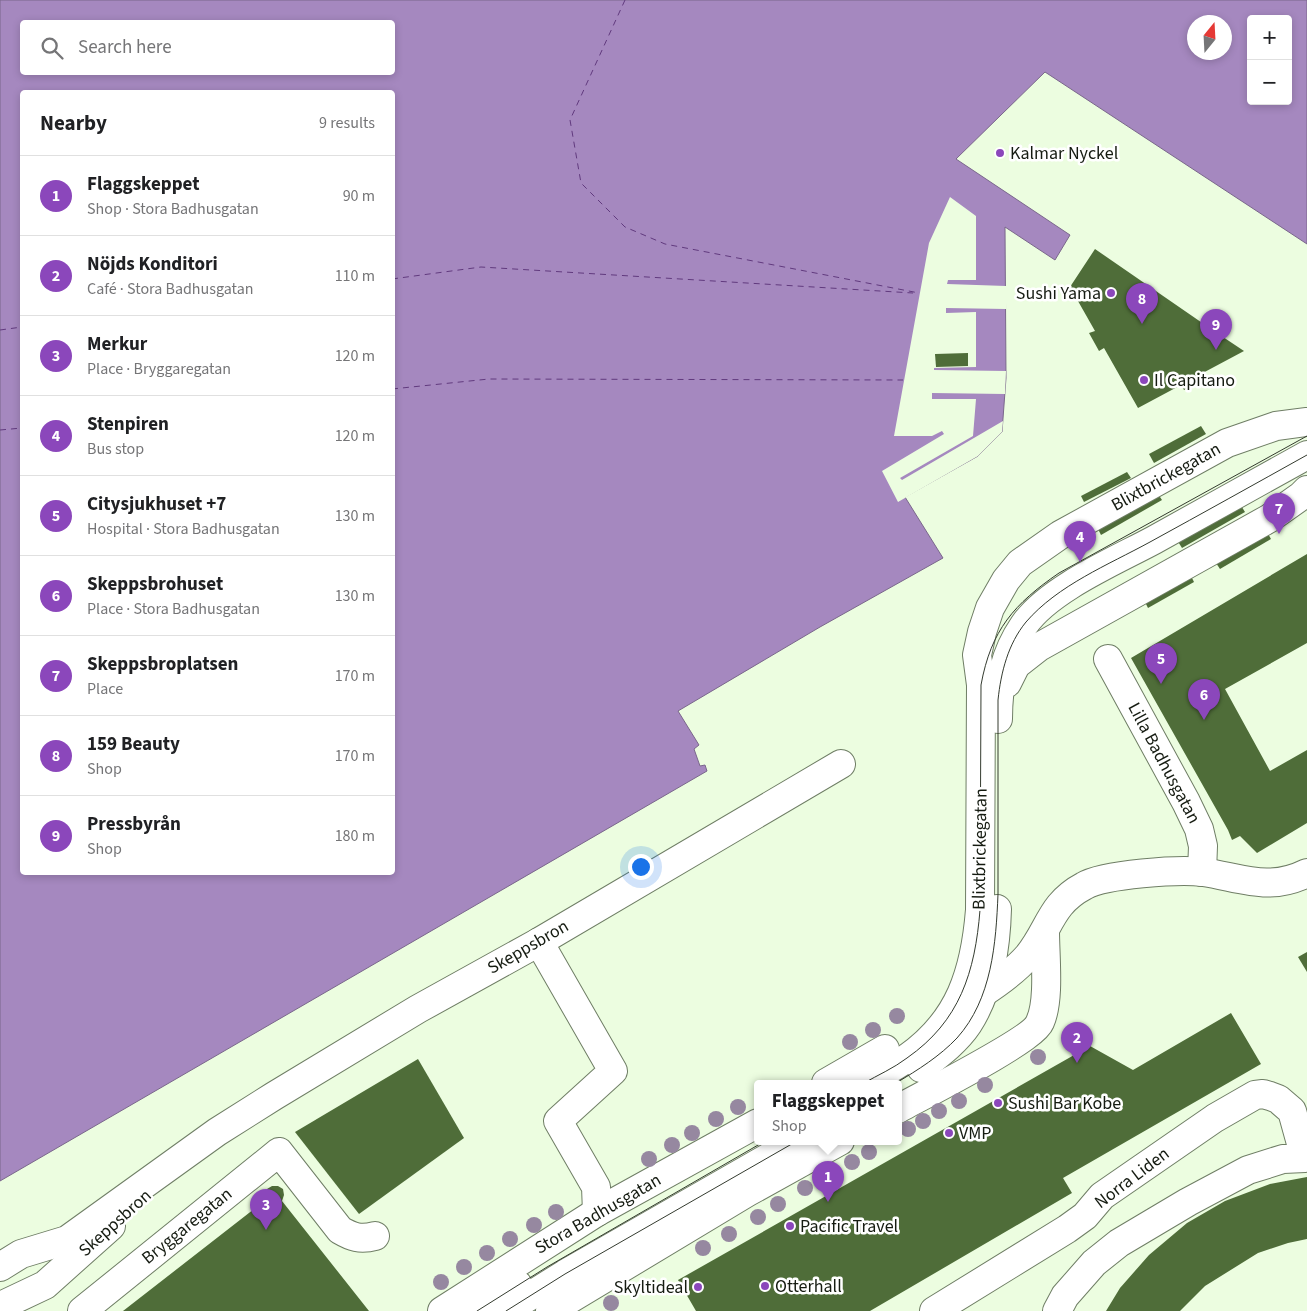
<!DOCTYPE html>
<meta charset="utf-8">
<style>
body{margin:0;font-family:"Source Sans 3",sans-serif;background:#f6f6f6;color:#202124}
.controls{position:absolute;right:15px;top:15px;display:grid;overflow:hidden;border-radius:5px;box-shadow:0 2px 8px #0003}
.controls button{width:45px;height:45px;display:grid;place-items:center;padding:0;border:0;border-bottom:1px solid #e0e0e0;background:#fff;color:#202124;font:25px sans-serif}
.compass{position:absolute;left:1187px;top:15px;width:45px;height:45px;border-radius:50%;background:#fff;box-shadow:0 2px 8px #0003;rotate:18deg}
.you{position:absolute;left:640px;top:866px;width:18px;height:18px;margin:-12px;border:4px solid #fff;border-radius:50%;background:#1a73e8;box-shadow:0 0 0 8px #1a73e833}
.badge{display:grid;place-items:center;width:32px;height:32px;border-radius:50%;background:#8b47bb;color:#fff;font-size:16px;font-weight:700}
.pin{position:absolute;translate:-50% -41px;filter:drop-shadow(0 1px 2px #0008)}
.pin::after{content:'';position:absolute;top:26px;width:18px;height:15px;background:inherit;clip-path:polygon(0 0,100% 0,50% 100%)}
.popup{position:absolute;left:754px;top:1080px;width:148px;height:65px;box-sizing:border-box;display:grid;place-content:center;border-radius:5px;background:#fff;filter:drop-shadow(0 1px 4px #0005);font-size:16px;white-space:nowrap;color:#757577}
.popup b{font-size:19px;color:#202124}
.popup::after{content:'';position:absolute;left:50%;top:100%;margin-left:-10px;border:10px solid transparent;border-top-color:#fff}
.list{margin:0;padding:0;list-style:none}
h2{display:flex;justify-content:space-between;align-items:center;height:65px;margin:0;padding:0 20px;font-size:21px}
h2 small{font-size:16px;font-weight:400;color:#757577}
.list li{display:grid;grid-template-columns:32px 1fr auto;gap:15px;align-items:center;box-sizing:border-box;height:80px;padding:0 20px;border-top:1px solid #e0e0e0}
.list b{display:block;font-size:19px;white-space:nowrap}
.list p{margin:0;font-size:16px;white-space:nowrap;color:#757577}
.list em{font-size:16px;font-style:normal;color:#757577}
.icon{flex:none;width:28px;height:28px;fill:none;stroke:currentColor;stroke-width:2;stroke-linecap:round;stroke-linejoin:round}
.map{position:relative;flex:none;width:1307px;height:1311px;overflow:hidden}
.search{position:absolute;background:#fff;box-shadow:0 2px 8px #0003;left:20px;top:20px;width:375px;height:55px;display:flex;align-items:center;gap:12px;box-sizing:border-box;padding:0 18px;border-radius:5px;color:#757577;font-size:19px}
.panel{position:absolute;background:#fff;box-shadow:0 2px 8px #0003;left:20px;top:90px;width:375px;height:785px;border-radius:5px}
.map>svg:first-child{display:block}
.water{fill:#a588bf;stroke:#7a678b;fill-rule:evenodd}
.pier{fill:#ecfde0}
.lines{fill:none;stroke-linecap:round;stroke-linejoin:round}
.ferry{stroke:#613a7e;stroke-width:1;stroke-dasharray:6 5;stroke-linecap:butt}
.building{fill:#4f6d39}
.minor-casing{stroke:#6f7e65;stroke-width:30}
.minor{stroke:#fff;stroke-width:28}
.tram{stroke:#343b2f;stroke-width:1}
.tree{fill:#9688a0}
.poi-dot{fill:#8b47bb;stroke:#fff;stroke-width:2}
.labels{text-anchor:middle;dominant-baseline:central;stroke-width:5;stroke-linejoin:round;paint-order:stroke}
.poi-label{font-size:18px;fill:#151b11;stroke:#fff;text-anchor:start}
.street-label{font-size:18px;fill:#151b11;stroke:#fff}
</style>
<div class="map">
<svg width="1307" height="1311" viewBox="0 0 1307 1311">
<rect width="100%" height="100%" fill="#ecfde0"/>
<path class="water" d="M0,0h1307v244l-262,-172 -89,87 114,76 -15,25 -50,-33 1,151 -4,54 -24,24 -73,41 38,61 -123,69 -142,84 21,34 -5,4 6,17 5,-1 2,6 -707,410zM1251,19h37v82h-37zM22,22h370v50h-370zM1194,22h30v30h-30zM22,92h370v780h-370z"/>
<polygon class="pier" points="950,197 976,216 976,280 948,280 947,284 1006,286 1006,309 946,308 946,313 976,312 976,367 934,368 934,370 1006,371 1005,394 932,393 932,399 976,399 973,436 900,478 902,480 1003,421 1002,432 978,456 898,502 882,471 944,434 942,431 932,436 894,436 929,243"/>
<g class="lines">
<g class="ferry">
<polyline points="625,0 570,120 581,183 625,227 665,244 919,293"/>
<polyline points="392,279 481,267 913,293"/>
<polyline points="0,330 22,327"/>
<polyline points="392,389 489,379 903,380"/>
<polyline points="0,430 22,428"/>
</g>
</g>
<g class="building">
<polygon points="1095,249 1211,329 1244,351 1199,375 1202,381 1195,384 1184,390 1181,385 1138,408 1104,348 1099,351 1089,333 1095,331 1070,287"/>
<polygon points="968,353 968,366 936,367 935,354"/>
<polygon points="1201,426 1206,434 1154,463 1149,454"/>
<polygon points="1127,472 1131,478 1084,502 1081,496"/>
<polygon points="1158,494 1162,500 1101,535 1098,529"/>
<polygon points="1240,504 1245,512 1182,548 1177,540"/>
<polygon points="1267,532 1271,539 1220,569 1216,563"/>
<polygon points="1307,554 1307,643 1225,689 1270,771 1307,750 1307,823 1257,853 1240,836 1232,840 1228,830 1131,658"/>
<polygon points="1191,576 1194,582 1148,608 1145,602"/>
<polygon points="1307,952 1307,972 1298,957"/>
<polygon points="1231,1013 1261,1064 1063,1178 1072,1193 870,1311 696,1311 678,1280 1090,1046 1133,1070"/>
<polygon points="418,1059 464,1138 359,1214 295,1132"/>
<polygon points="1307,1177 1307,1239 1288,1243 1258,1253 1205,1286 1180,1311 1106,1311 1120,1288 1149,1255 1187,1223 1225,1201 1270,1184"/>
<polygon points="272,1186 278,1186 283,1189 284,1195 282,1201 369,1311 123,1311 267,1199 265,1195 267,1189"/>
</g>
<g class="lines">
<defs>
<g id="minor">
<polyline points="1108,659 1186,802 1199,829 1203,846 1202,872"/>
<polyline points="1007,683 1016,665 1039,647 1270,518 1301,496 1307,490"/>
<path d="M998,719c0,-34 6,-65 26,-94 25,-36 91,-64 130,-85 51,-28 102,-57 153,-85"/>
<polyline points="539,942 613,1071 558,1121 596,1187 597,1212"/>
<path d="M981,994c17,-11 34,-23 47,-38 22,-27 22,-52 56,-70 20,-12 96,-17 119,-14 39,6 66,20 104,1"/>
<path d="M921,1068c17,-13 35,-26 47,-44 22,-34 28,-76 29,-115"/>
<polyline points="826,1083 885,1049"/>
<path d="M864,1083c14,-8 30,-15 43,-25 53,-37 68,-86 73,-148l1,-225 -4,-30 5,-23 8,-24 16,-28 14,-17 40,-28 167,-92 49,-17 31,-4"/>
<path d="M898,1109c23,-13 135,-69 142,-87 10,-22 5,-65 5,-91"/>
<polyline points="0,1267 21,1254 67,1240 217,1132 274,1096 418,1009 539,942 841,764"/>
<polyline points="7,1303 45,1285 111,1226"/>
<path d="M82,1311l197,-159 61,78c12,7 20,10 35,6"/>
<polyline points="442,1311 597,1212 758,1123"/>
<polyline points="477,1311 518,1285"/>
<polyline points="506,1311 565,1274 797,1141"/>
<polyline points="550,1311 748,1192 840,1141"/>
<polyline points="934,1311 1067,1229 1085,1216 1102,1196 1215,1118 1255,1095 1263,1094 1270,1096 1278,1099 1292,1111 1305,1158 1283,1159 1248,1170 1188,1202 1119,1243 1094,1263 1065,1296 1057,1311"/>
</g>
</defs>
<use href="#minor" class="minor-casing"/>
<use href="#minor" class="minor"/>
<g class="tram">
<path d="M864,1083c14,-8 30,-15 43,-25 53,-37 68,-86 73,-148l1,-225c10,-55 33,-81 78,-112l248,-137"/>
<path d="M896,1083c22,-13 44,-27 61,-45 35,-39 39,-95 41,-144v-194c3,-28 10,-56 28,-78 32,-37 82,-57 124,-80 53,-29 105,-58 157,-87"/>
<polyline points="477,1311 547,1267 765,1141"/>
<polyline points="506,1311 565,1274 797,1141"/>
</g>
</g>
<g class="tree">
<circle cx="897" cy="1016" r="8"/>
<circle cx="873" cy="1030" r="8"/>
<circle cx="850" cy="1042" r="8"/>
<circle cx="1038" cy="1057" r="8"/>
<circle cx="985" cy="1085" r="8"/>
<circle cx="959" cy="1101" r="8"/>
<circle cx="738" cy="1107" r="8"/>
<circle cx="939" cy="1111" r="8"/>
<circle cx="716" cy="1119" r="8"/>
<circle cx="923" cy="1121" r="8"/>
<circle cx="908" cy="1129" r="8"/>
<circle cx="692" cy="1133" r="8"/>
<circle cx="672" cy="1145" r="8"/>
<circle cx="869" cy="1152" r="8"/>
<circle cx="649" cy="1159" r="8"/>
<circle cx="852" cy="1162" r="8"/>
<circle cx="827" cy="1176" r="8"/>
<circle cx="805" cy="1188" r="8"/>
<circle cx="778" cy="1204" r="8"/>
<circle cx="556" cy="1212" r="8"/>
<circle cx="758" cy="1217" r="8"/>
<circle cx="534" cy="1225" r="8"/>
<circle cx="729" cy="1234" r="8"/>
<circle cx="510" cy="1239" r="8"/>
<circle cx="703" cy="1248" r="8"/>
<circle cx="487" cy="1253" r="8"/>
<circle cx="464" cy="1267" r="8"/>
<circle cx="441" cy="1282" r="8"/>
<circle cx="611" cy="1303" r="8"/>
</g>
<g class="poi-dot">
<circle cx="1000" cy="153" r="5"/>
<circle cx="1111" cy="293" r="5"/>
<circle cx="1144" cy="380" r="5"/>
<circle cx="998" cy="1103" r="5"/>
<circle cx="949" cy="1133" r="5"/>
<circle cx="790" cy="1226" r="5"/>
<circle cx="765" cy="1286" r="5"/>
<circle cx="698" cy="1287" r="5"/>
</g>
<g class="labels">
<g class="poi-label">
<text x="1010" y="153">Kalmar Nyckel</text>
<text x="1101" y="293" text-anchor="end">Sushi Yama</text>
<text x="1154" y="380">Il Capitano</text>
<text x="1008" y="1103">Sushi Bar Kobe</text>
<text x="959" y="1133">VMP</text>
<text x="800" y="1226">Pacific Travel</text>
<text x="775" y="1286">Otterhall</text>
<text x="688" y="1287" text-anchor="end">Skyltideal</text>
</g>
<g class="street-label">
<text transform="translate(1166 477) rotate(-29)">Blixtbrickegatan</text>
<text transform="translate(1164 763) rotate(62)">Lilla Badhusgatan</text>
<text transform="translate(980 849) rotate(-89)">Blixtbrickegatan</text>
<text transform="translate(528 947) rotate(-30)">Skeppsbron</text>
<text transform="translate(1132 1178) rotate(-37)">Norra Liden</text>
<text transform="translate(598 1214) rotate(-30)">Stora Badhusgatan</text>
<text transform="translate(115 1223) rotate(-42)">Skeppsbron</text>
<text transform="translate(187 1226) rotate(-39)">Bryggaregatan</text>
</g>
</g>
</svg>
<div class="controls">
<button>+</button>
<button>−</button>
</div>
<svg class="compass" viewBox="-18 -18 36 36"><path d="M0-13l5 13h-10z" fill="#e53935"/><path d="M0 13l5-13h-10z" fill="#757577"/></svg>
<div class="you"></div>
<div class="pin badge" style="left:828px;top:1202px">1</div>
<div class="popup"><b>Flaggskeppet</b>Shop</div>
<div class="pin badge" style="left:1077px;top:1063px">2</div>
<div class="pin badge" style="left:266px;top:1230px">3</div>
<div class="pin badge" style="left:1080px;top:562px">4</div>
<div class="pin badge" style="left:1161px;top:684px">5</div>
<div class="pin badge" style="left:1204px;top:720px">6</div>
<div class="pin badge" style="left:1279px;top:534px">7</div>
<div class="pin badge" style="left:1142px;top:324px">8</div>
<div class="pin badge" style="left:1216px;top:350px">9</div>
<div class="search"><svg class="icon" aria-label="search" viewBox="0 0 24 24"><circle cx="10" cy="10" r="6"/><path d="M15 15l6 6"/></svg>Search here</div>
<section class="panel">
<h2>Nearby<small>9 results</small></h2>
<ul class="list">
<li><span class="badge">1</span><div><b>Flaggskeppet</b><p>Shop · Stora Badhusgatan</p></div><em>90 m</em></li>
<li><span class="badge">2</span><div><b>Nöjds Konditori</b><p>Café · Stora Badhusgatan</p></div><em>110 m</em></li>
<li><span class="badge">3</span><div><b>Merkur</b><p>Place · Bryggaregatan</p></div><em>120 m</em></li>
<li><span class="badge">4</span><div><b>Stenpiren</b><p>Bus stop</p></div><em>120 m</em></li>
<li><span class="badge">5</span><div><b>Citysjukhuset +7</b><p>Hospital · Stora Badhusgatan</p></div><em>130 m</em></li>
<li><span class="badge">6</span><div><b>Skeppsbrohuset</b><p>Place · Stora Badhusgatan</p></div><em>130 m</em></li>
<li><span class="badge">7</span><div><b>Skeppsbroplatsen</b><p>Place</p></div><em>170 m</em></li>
<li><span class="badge">8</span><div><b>159 Beauty</b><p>Shop</p></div><em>170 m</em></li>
<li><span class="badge">9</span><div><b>Pressbyrån</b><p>Shop</p></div><em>180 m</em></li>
</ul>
</section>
</div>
